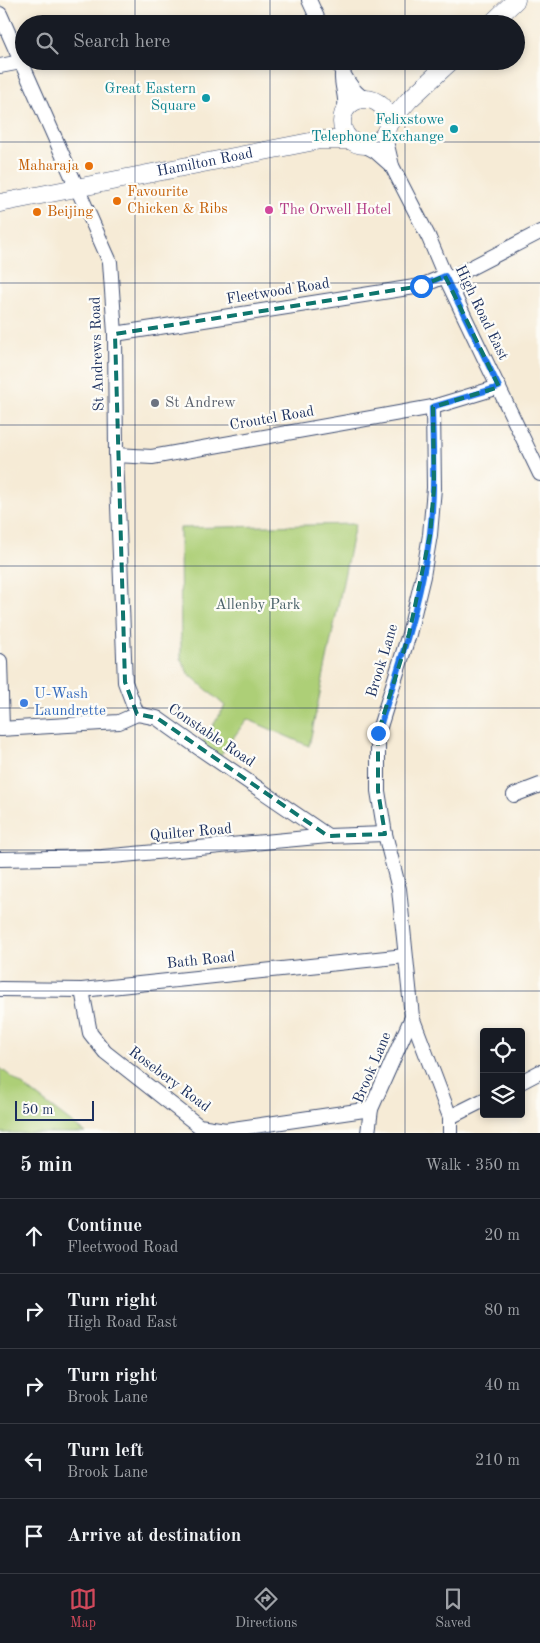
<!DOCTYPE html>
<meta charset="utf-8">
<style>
body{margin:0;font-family:"Old Standard TT",serif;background:#242831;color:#f1f3f6}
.controls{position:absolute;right:15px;bottom:15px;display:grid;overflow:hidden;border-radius:5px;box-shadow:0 2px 8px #0003}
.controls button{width:45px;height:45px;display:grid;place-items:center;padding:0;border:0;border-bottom:1px solid #363941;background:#171b24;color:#f1f3f6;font:25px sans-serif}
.scale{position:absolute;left:15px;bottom:12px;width:79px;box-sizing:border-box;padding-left:5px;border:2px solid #1b2f5e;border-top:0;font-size:14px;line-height:18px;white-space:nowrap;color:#1b2f5e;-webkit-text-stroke:4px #fdfcf7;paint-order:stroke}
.stop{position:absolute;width:15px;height:15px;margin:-11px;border:4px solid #1a73e8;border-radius:50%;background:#fff}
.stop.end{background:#1a73e8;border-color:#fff;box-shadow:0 1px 5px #0008}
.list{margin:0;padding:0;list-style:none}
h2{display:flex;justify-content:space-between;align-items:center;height:65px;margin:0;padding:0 20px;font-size:21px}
h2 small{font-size:16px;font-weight:400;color:#9ea1a6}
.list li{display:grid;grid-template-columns:32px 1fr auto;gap:15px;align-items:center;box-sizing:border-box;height:75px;padding:0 20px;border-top:1px solid #363941}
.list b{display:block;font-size:19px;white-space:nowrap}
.list p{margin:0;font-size:16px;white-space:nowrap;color:#9ea1a6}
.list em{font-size:16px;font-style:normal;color:#9ea1a6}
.icon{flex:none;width:28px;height:28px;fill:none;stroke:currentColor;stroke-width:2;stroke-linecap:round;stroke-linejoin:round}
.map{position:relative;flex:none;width:540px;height:1133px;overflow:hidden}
.search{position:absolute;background:#171b24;box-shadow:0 2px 8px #0003;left:15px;right:15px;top:15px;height:55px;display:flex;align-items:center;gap:12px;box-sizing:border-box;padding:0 18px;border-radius:28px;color:#9ea1a6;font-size:19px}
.sheet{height:440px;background:#171b24}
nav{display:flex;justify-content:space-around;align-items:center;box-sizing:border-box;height:70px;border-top:1px solid #363941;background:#171b24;font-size:14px;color:#9ea1a6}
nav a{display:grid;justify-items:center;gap:2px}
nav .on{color:#d1495b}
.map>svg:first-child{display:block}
.green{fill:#adcf77;stroke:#647f6a}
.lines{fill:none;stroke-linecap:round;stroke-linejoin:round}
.minor-casing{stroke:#3c4b70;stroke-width:16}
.major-casing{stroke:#3c4b70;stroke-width:19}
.minor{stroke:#fff;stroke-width:14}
.major{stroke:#fff;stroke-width:18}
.route{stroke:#1a73e8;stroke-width:6}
.marked{fill:none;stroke:#0f766e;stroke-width:4;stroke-dasharray:10 6;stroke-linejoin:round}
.grid{fill:none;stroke:#1b2f5e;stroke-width:1;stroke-opacity:0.55}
.culture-dot{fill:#0f9aa8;stroke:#fdfcf7;stroke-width:2}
.food-dot{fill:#e8710a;stroke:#fdfcf7;stroke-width:2}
.hotel-dot{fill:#d1479c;stroke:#fdfcf7;stroke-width:2}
.worship-dot{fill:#6b7280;stroke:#fdfcf7;stroke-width:2}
.shop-dot{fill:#3f7fe0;stroke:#fdfcf7;stroke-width:2}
.labels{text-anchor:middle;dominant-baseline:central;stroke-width:4.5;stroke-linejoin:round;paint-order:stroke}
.culture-label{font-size:15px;fill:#0d838f;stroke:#fdfcf7;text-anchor:end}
.street-label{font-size:15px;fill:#1b2f5e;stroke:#fdfcf7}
.food-label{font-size:15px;fill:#c56008;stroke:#fdfcf7;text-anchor:start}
.hotel-label{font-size:15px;fill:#b23c85;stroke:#fdfcf7;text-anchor:start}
.worship-label{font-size:15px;fill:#5b616d;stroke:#fdfcf7;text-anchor:start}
.park-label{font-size:15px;fill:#475f66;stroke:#fdfcf7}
.shop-label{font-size:15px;fill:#366cbe;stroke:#fdfcf7;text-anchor:start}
</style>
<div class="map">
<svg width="540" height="1133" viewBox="0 0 540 1133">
<rect width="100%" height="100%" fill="#fdfcf7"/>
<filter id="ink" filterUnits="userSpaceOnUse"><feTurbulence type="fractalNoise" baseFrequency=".02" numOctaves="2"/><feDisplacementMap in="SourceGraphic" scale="10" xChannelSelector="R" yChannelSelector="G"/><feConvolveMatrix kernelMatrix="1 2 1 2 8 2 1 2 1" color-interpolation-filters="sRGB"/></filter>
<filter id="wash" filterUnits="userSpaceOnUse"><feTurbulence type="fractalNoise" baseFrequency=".0096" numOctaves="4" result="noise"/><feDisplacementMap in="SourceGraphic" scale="20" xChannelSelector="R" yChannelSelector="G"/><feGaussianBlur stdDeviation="1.12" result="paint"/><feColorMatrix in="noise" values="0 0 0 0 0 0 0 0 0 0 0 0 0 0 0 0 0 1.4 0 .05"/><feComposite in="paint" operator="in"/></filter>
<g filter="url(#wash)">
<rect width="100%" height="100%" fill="#f6ebd6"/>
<g class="green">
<polygon points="355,524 309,746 247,719 217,760 199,748 225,706 188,673 181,659 180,528"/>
<polygon points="0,1068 85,1133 0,1133"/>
</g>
</g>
<g filter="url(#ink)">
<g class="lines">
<defs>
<g id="minor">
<polyline points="309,0 320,24"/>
<polyline points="0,14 110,262 115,334 116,455 125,682 137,714"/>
<path d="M337,61c5,12 16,32 27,37"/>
<polyline points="0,66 21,62"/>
<path d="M342,74c-1,12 5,23 3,35"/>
<polyline points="385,132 386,141 392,166 429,238 445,276 540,474"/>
<polyline points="364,145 375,151 392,166"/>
<polyline points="447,280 540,232"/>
<polyline points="115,334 421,286 445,276"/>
<polyline points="116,455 152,457 433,407"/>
<polyline points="0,661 2,729"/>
<polyline points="0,729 119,722 137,714 157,718 199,748 328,836"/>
<polyline points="514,795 540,785"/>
<polyline points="0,859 102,857 328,836 385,834"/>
<polyline points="0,989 82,990 405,956"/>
<polyline points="82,990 90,1033 105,1052 199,1126 226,1130 371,1109"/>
<polyline points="412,1017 450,1117 450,1133"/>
<polyline points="521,1082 540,1072"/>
<polyline points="450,1117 484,1100"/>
<polyline points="368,1133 371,1109 412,1017 399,889 385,834 378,791 378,733 409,634 423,576 430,535 434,488 433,407 499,387"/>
</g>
<g id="major">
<polyline points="491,24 516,0"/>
<circle cx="365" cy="122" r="23"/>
<polyline points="388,124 409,100 451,61"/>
<path id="s1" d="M0,203l320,-63h29"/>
</g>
</defs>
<use href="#minor" class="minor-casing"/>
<use href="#major" class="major-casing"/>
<use href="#minor" class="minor"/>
<use href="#major" class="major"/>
</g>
</g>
<g class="lines" filter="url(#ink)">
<path class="route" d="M378,733c20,-66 44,-132 52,-200 5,-42 3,-84 2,-126l67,-20 -54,-111 -24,10"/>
</g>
<path class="marked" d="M445,276l54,111 -66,20 1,81 -4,47 -21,99 -31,99v58l7,43 -57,2 -171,-118 -20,-4 -12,-32 -10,-348 306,-48z"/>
<path class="grid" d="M135,0v24M270,0v24M405,0v24M135,61v1072M270,61v1072M405,61v1072M0,142h540M0,283h540M0,425h540M0,566h540M0,708h540M0,850h540M0,991h540"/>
<g class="culture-dot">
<circle cx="206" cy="98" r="5"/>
<circle cx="454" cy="129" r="5"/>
</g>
<g class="food-dot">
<circle cx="89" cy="166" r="5"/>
<circle cx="117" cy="201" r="5"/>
<circle cx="37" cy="212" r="5"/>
</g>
<circle class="hotel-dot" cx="269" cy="210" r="5"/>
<circle class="worship-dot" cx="155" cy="403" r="5"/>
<circle class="shop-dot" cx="24" cy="703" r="5"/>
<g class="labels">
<g class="culture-label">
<text x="196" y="89">Great Eastern<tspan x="196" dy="17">Square</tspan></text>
<text x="444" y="120">Felixstowe<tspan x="444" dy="17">Telephone Exchange</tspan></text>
</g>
<g class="street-label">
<text stroke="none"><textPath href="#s1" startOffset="209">Hamilton Road</textPath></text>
<text transform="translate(278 292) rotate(-9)">Fleetwood Road</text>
<text transform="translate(481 313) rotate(64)">High Road East</text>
<text transform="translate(98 354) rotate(-92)">St Andrews Road</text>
<text transform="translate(272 419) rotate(-10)">Croutel Road</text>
<text transform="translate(383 661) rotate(-73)">Brook Lane</text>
<text transform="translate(211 736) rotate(34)">Constable Road</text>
<text transform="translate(191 833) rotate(-5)">Quilter Road</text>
<text transform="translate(201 961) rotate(-6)">Bath Road</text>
<text transform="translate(373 1068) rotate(-67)">Brook Lane</text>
<text transform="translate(169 1080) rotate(37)">Rosebery Road</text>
</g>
<g class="food-label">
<text x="79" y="166" text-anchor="end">Maharaja</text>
<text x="127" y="192">Favourite<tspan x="127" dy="17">Chicken &amp; Ribs</tspan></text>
<text x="47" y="212">Beijing</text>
</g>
<g class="hotel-label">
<text x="279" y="210">The Orwell Hotel</text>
</g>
<g class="worship-label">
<text x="165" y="403">St Andrew</text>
</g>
<g class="park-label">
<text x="258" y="605">Allenby Park</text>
</g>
<g class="shop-label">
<text x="34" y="694">U-Wash<tspan x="34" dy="17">Laundrette</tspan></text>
</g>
</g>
</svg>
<div class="controls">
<button><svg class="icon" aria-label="locate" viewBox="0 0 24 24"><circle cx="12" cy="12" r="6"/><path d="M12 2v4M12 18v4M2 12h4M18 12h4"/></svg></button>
<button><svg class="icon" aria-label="layers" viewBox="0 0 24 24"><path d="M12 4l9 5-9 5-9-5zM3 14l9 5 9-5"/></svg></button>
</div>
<div class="scale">50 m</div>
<div class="stop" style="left:421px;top:286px"></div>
<div class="stop end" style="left:378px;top:733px"></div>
<div class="search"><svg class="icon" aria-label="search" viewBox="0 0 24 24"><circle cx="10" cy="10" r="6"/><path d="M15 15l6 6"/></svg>Search here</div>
</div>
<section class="sheet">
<h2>5 min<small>Walk · 350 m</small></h2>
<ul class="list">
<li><svg class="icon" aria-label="ahead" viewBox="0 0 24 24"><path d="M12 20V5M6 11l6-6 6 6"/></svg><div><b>Continue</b><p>Fleetwood Road</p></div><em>20 m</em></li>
<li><svg class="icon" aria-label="right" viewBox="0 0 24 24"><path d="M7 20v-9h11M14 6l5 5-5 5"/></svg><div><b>Turn right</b><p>High Road East</p></div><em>80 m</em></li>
<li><svg class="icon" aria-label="right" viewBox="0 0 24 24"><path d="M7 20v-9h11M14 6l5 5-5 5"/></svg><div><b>Turn right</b><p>Brook Lane</p></div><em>40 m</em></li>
<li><svg class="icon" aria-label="left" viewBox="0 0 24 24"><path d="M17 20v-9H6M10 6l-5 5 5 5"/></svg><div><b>Turn left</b><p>Brook Lane</p></div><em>210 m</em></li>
<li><svg class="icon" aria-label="arrive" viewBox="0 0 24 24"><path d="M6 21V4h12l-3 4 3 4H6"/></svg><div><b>Arrive at destination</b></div></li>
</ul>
</section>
<nav>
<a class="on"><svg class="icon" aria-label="map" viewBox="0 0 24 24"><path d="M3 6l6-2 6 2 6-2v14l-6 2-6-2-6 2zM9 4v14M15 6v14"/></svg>Map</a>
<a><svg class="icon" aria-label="directions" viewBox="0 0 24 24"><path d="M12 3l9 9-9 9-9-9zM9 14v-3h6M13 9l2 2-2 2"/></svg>Directions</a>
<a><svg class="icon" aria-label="saved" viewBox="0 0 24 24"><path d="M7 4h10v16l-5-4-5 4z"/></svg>Saved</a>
</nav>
